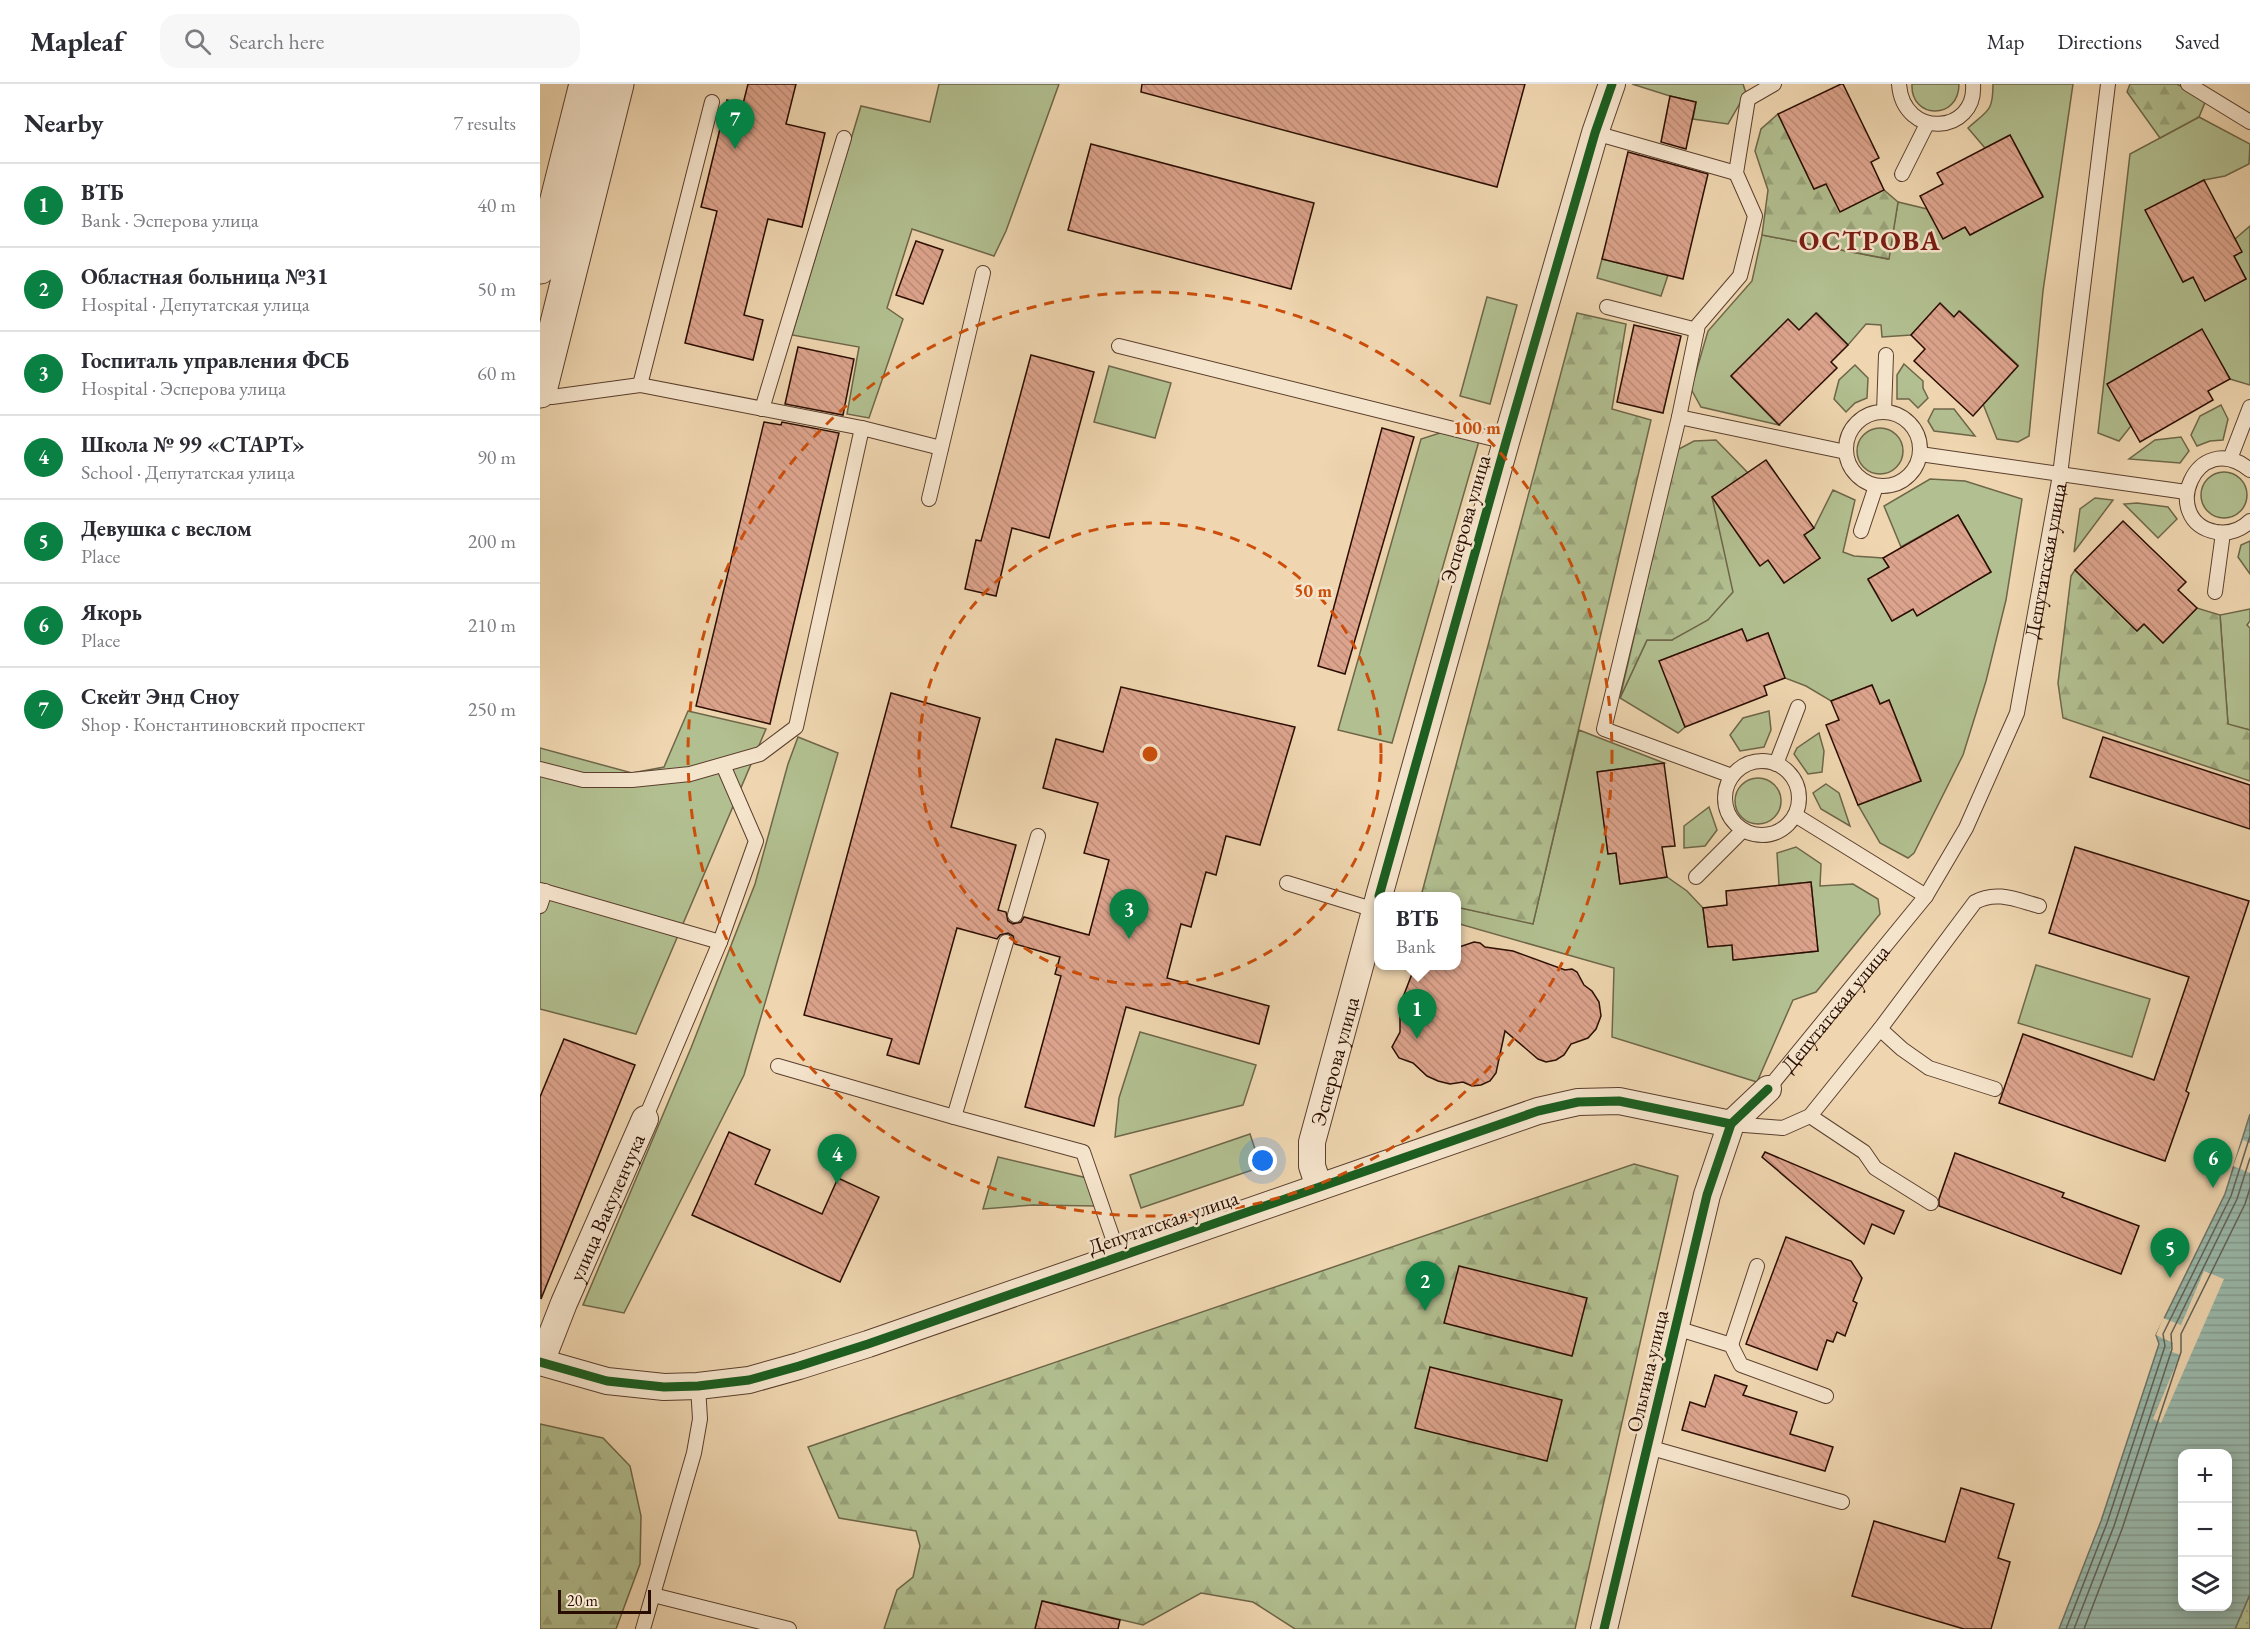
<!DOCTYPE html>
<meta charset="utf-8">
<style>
body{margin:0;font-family:"EB Garamond",serif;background:#f7f7f7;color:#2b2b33}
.controls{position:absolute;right:18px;bottom:18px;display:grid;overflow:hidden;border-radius:12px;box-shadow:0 3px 15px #0003}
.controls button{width:54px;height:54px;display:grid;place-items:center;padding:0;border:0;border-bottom:2px solid #e1e1e2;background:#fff;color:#2b2b33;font:30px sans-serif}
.scale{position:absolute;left:18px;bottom:15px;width:93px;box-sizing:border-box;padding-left:6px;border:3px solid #2a0d01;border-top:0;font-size:16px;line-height:21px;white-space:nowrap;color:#2a0d01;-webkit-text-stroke:4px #f5e4cc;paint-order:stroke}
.you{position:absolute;left:723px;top:1077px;width:21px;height:21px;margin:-15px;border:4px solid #fff;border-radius:50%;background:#1a73e8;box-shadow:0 0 0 9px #1a73e833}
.badge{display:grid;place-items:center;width:39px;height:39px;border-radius:50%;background:#0b8043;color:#fff;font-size:20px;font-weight:700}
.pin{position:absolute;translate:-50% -50px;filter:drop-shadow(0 2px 3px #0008)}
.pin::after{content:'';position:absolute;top:32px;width:21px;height:18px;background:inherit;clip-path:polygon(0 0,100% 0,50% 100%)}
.popup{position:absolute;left:834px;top:808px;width:87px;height:78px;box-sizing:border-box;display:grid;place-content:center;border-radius:12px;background:#fff;filter:drop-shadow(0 2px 4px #0005);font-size:20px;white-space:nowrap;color:#7c7c81}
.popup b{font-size:22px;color:#2b2b33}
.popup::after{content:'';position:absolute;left:50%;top:100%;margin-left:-12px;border:12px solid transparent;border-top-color:#fff}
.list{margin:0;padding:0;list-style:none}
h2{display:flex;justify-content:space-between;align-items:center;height:78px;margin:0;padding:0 24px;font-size:26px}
h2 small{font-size:20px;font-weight:400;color:#7c7c81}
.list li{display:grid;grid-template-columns:39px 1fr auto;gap:18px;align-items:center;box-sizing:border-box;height:84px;padding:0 24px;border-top:2px solid #e1e1e2}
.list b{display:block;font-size:22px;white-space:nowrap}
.list p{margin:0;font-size:20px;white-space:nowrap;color:#7c7c81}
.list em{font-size:20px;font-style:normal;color:#7c7c81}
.icon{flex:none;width:33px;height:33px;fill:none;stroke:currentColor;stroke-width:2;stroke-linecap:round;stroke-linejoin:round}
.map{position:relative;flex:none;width:1710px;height:1545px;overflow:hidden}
header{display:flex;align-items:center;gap:36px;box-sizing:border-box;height:84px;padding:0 30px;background:#fff;border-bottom:2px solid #e1e1e2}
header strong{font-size:28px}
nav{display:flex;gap:33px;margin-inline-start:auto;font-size:21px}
.search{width:420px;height:54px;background:#f7f7f7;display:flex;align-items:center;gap:15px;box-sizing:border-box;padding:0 21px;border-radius:18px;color:#7c7c81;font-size:22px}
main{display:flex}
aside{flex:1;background:#fff}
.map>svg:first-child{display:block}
.green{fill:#b2bf90;stroke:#6e6648;stroke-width:1.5}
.forest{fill:url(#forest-firs);stroke:#6e6648;stroke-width:1.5}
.park{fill:url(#park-dots);stroke:#6e6648;stroke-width:1.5}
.water{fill:url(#water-rules);stroke:#6d7468;stroke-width:1.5;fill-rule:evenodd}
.pier{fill:#efd6b0}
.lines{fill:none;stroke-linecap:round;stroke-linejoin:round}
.shore{stroke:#626356;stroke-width:1.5}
.building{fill:url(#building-back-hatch);stroke:#2a0d01;stroke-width:1.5}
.service-casing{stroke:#5b3f2d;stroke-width:16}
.minor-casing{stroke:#5b3f2d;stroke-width:28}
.tertiary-casing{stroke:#5b3f2d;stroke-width:35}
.service{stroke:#f5e4cc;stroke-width:14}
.minor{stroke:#f5e4cc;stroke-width:26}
.tertiary{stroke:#f5e4cc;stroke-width:33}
.cycleway-casing{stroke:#f5e4cc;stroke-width:13}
.cycleway{stroke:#1b5e20;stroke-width:9}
.ring{fill:none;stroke:#cc4e0a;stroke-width:3;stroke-dasharray:10 8}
.labels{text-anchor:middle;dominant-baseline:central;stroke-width:5;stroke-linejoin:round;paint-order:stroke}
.street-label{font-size:21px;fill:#2a0d01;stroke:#f5e4cc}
.district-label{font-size:27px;font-weight:bold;letter-spacing:1.5px;fill:#7a1f14;stroke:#f5e4cc}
.centre{fill:#cc4e0a;stroke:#f5e4cc;stroke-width:3}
.ring-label{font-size:18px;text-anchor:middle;font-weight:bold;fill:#cc4e0a;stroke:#f5e4cc;stroke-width:5;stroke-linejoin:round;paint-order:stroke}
</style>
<header>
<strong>Mapleaf</strong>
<div class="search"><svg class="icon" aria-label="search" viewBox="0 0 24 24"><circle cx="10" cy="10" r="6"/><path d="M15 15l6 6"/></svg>Search here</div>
<nav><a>Map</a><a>Directions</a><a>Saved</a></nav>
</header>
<main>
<aside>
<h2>Nearby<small>7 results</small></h2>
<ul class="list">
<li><span class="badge">1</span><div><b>ВТБ</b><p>Bank · Эсперова улица</p></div><em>40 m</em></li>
<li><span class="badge">2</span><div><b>Областная больница №31</b><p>Hospital · Депутатская улица</p></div><em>50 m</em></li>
<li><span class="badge">3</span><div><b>Госпиталь управления ФСБ</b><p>Hospital · Эсперова улица</p></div><em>60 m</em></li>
<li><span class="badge">4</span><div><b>Школа № 99 «СТАРТ»</b><p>School · Депутатская улица</p></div><em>90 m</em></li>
<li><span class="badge">5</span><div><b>Девушка с веслом</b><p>Place</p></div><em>200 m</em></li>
<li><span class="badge">6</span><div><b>Якорь</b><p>Place</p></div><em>210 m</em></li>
<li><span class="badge">7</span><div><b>Скейт Энд Сноу</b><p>Shop · Константиновский проспект</p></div><em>250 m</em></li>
</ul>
</aside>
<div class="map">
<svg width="1710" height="1545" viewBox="0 0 1710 1545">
<defs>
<pattern id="forest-firs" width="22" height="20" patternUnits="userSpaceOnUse" patternTransform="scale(1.5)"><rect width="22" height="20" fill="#b2bf90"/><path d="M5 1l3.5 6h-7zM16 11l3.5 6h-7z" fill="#99a37a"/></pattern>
<pattern id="park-dots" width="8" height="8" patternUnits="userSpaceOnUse" patternTransform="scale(1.5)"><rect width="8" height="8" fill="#b2bf90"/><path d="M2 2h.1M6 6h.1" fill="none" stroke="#99a37a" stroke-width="1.8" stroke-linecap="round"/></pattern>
<pattern id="water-rules" width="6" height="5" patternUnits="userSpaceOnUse" patternTransform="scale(1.5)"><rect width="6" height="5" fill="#9ab9ac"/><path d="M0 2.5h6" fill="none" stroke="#859e92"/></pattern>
<pattern id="building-back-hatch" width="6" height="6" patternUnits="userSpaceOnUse" patternTransform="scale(1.5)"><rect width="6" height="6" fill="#dda48d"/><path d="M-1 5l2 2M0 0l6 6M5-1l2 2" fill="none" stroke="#be8c78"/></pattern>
</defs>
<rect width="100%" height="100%" fill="#efd6b0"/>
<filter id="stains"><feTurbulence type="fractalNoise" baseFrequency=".00333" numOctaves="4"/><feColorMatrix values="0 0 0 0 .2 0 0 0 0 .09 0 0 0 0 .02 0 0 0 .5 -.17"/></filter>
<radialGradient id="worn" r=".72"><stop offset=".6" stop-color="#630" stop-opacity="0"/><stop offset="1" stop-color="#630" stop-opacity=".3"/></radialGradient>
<g class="green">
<polygon points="399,0 519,0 466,147 454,172 372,145 347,224 363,235 329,334 307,330 319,263 252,251 321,22 390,38"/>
<polygon points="1092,0 1203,0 1206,9 1188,40 1153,35 1156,18 1130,12"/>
<path d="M1372,0h47c0,37 -49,35 -47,0z"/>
<path d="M1453,0h80l-30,207 -14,145 -11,6 -21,-3 -14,-35 35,-39 -58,-54 -6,6 -14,-13 -29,31 -29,2 -1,-12 -15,-1 -18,21 -31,-32 -18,17 -10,-10 -58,56 48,49 -78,-18 -10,-18 17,-58 44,-50 10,-46 126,24 10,-57 29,7 16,29 22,-11 5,8 73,-39 -33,-61 -25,13 -17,-20c20,-18 25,-16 25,-44z"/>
<polygon points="1659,33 1710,60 1709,80 1685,92 1664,96 1606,127 1643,198 1653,193 1665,216 1706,195 1694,172 1701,168 1695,155 1710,142 1710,301 1690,295 1668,257 1640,258 1568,300 1591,342 1579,357 1558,349 1590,70"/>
<polygon points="1062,175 1128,191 1121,212 1057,194"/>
<polygon points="947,213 977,221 950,320 920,312"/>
<polygon points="1364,280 1383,297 1383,304 1388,314 1378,324 1369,315 1357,315 1357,291"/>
<polygon points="1315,281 1328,294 1327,314 1315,319 1306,328 1294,315 1299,296"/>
<polygon points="569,282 631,299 615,354 554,338"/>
<polygon points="1681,321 1688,335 1683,356 1670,357 1657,362 1651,351 1660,332"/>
<polygon points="1394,325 1414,325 1435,352 1394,347 1388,337"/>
<circle cx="1340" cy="367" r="23"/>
<polygon points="903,348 939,357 852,659 798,646 881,355"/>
<polygon points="1641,353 1649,367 1640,379 1589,375 1615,356"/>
<circle cx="1684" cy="411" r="23"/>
<polygon points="1390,395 1425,397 1482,415 1466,516 1446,597 1423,671 1374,769 1368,774 1340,759 1318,721 1381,696 1349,616 1340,620 1332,601 1291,617 1266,602 1245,594 1228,549 1207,557 1202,545 1120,577 1145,643 1138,649 1080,614 1107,556 1132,556 1172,413 1219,481 1228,476 1244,499 1280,474 1264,451 1274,444 1293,406 1315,416 1303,468 1314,472 1343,474 1349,483 1328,496 1352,537 1373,525 1377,531 1451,488 1418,431 1361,463 1344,422"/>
<polygon points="1555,414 1573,416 1534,468 1540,425"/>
<polygon points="1597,419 1628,423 1637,435 1618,454 1584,420"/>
<polygon points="1710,457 1710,490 1698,473 1701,461"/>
<polygon points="1710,525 1710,537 1707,541 1710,544 1710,646 1688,641 1680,531"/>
<polygon points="148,627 226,645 96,950 0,925 0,664 92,689 124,683"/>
<polygon points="1229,627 1231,646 1224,663 1200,667 1190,651 1203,634"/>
<polygon points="1039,646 1124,679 1058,688 1068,770 1076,769 1080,800 1127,793 1147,807 1163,824 1168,863 1192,861 1194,876 1278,867 1271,798 1239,801 1237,769 1256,763 1281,780 1280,802 1313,800 1338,815 1340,830 1276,908 1253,916 1217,998 1072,953 1074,884 916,839 916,823 993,839"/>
<polygon points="1279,649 1284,667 1282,688 1268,690 1254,670 1257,664"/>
<polygon points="258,653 298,669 204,991 84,1229 43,1221 151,964 215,800 248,680"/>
<circle cx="1218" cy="717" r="23"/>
<polygon points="1286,700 1299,709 1310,742 1281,725 1273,709"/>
<polygon points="1169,723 1177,746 1165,762 1144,764 1144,742"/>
<polygon points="1496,881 1610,915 1592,973 1478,939"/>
<polygon points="600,948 716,981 703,1021 575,1053 579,1014"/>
<polygon points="710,1050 721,1083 601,1124 590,1091"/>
<polygon points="458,1073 547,1094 556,1122 493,1121 443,1125"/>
</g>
<g class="forest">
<polygon points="1590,0 1637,0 1666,16 1659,33 1620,54 1587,8"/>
<polygon points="1238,30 1274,105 1286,100 1344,106 1358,118 1349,175 1222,151 1228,106 1215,67 1221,45"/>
<polygon points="1037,229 1086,240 1072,325 1111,336 993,840 916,823 916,812 881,812"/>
<polygon points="1176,356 1208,389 1172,413 1193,508 1168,536 1132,556 1107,556 1080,614 1137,366 1154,357"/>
<polygon points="1535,486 1597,547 1604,540 1623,559 1657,524 1680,531 1688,640 1710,646 1710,697 1523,634 1518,599 1531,492"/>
<polygon points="1094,1080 1138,1092 1035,1545 755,1545 713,1518 661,1509 603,1541 503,1517 495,1545 344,1545 357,1506 373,1493 380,1462 376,1447 299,1434 268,1363"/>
<polygon points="0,1340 63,1354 90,1382 101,1432 100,1480 76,1545 0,1545"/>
</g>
<polygon class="park" points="1710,1510 1710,1545 1695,1545"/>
<path class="water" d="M1710,1030v480l-15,35h-176l42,-108 58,-177 -3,-9 69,-141zM1642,1370h46v152h-46z"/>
<g class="pier">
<polygon points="1703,1056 1710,1059 1710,1089 1693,1082"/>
<polygon points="1664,1187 1684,1195 1621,1339 1613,1335 1640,1271 1630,1267 1633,1259 1616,1251 1623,1234 1641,1241"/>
</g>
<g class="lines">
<g class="shore">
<polyline points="1526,1545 1567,1439 1625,1262 1623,1250 1691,1112 1710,1052"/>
<polyline points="1534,1545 1574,1442 1632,1265 1631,1250 1697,1115 1710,1074"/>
<polyline points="1544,1545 1582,1445 1641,1268 1641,1250 1705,1120 1710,1104"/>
</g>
</g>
<g class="building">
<polygon points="208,0 256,0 246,40 285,49 262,143 228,135 204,231 223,236 213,276 145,259 177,127 161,123 187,16 203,20"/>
<polygon points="602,0 985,0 957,103 601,8"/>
<polygon points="1301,0 1303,0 1339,74 1331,78 1344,106 1300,128 1286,100 1274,105 1238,30"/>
<polygon points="1130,12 1156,18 1146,65 1121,58"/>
<polygon points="1470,51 1503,113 1430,151 1425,143 1403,155 1380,112 1403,100 1397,89"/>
<polygon points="551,60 774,119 751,205 528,146"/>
<polygon points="1088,68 1168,90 1143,195 1062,175"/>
<polygon points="1664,96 1702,168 1694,172 1706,195 1665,217 1653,193 1643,198 1605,126"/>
<polygon points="376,157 403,166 383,220 356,211"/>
<polygon points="1400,219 1414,233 1419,227 1478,282 1433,332 1374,277 1385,265 1371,251"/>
<polygon points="1276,229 1308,261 1291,278 1297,284 1239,341 1191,292 1248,235 1259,246"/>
<polygon points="1094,241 1141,252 1123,329 1077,318"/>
<polygon points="1662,245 1690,295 1668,307 1673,316 1600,358 1567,300"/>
<polygon points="258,263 314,275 303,331 245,320"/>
<polygon points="491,271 554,288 509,454 472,444 456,512 425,505 436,456 441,457"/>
<polygon points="224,338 241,341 242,338 299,349 230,640 156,622"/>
<polygon points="842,344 874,353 805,590 778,582"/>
<polygon points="1226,376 1274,444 1264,451 1280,474 1244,499 1228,476 1220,482 1172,413"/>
<polygon points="1418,431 1451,488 1377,532 1373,525 1352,537 1328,495 1349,483 1343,474"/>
<polygon points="1583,437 1646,498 1638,506 1657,524 1623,559 1604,540 1597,547 1535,486"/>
<polygon points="1202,545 1207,557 1228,549 1245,594 1224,602 1227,611 1145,643 1119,577"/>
<polygon points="1332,601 1340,620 1349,616 1381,697 1318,721 1286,641 1299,636 1291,617"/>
<polygon points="581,603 755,643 720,761 686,752 676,791 666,788 651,843 641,840 627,894 729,922 719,960 586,923 554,1042 485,1023 521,892 515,890 520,873 475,860 473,852 468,849 460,851 457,855 417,844 379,980 347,971 352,955 264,931 351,609 440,634 411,743 476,761 458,826 466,828 468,837 473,840 481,838 484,833 549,851 569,776 544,769 558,719 503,704 516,655 563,668"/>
<polygon points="1563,653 1710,701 1710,745 1550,693"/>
<polygon points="1124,679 1135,762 1122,763 1127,793 1080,800 1076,769 1068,770 1057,688"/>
<polygon points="1535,763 1709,817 1646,1007 1649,1009 1625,1077 1459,1019 1483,950 1614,996 1649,893 1509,849"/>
<polygon points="1271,798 1278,867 1193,876 1192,861 1168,863 1163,824 1187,821 1186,807"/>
<polygon points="934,858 940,859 945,863 973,867 1025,886 1032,885 1037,888 1044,901 1052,907 1059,918 1061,932 1056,945 1048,954 1031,960 1024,971 1016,976 1006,978 998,975 965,947 956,989 950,997 941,1001 932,1002 923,998 910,1000 898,997 887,992 873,979 859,974 852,963 860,948 860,921 875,882 916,882 916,864"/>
<polygon points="24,955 95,981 1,1215 0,1013"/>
<polygon points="189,1048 230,1066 215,1100 282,1130 298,1094 339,1113 300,1198 152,1131"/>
<polygon points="1225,1068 1364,1127 1354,1150 1332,1140 1324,1160 1222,1073"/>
<polygon points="1415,1069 1524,1109 1522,1113 1599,1142 1581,1190 1399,1122 1399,1115"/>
<polygon points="1246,1153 1311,1177 1322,1194 1313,1217 1317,1219 1305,1252 1297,1248 1293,1258 1287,1256 1277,1286 1206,1260"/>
<polygon points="919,1182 1047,1214 1032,1272 904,1239"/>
<polygon points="890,1283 1022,1316 1007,1377 875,1344"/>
<polygon points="1175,1291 1207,1302 1203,1311 1257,1328 1250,1350 1293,1363 1285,1387 1142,1346 1150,1318 1165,1323"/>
<polygon points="1421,1404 1474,1420 1458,1474 1470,1478 1451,1545 1424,1545 1312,1512 1334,1437 1405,1458"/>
<polygon points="502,1517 580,1536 578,1545 495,1545"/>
</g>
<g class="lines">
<defs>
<g id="service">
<path d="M1359,0c4,56 78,50 74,0"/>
<polyline points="1648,0 1710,38"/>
<polyline points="1055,49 1196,89"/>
<polyline points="1362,90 1387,40"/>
<polyline points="1067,223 1157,246"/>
<polyline points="579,262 966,358"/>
<polyline points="100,301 172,18"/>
<polyline points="0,312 12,313 100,301 322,344 401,364"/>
<polyline points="222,325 304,54"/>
<polyline points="1344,328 1346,271"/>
<circle cx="1343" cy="365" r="37"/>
<polyline points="1139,333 1306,368"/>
<polyline points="1380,370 1646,408"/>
<polyline points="1690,375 1710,323"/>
<path d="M1710,386c-54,-44 -92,51 -34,62 13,2 25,-2 34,-11"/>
<polyline points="389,415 443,189"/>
<polyline points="1321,447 1336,402"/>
<polyline points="1675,508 1683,449"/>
<circle cx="1222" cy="714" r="37"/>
<polyline points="1236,680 1258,623"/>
<polyline points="0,685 43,696 92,696 150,690 220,670 256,643 322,344"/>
<polyline points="1192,692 1064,645 1139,333 1158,241 1200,192 1215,132 1196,89 1208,15 1234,0"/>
<polyline points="1255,731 1386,812"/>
<polyline points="1156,793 1203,746"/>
<polyline points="747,799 835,826"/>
<polyline points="0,806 180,858"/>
<polyline points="0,822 5,807"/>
<polyline points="475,831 498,752"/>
<polyline points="466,858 414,1033 543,1068 579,1172"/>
<polyline points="1340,945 1362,965 1389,984 1455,1005"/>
<polyline points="238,982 414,1033"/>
<path id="s1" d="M1228,1005l158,-193 40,-68 51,-115 43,-238 48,-391"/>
<polyline points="1270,1032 1324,1068 1335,1084 1391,1119"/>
<polyline points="105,1035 180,858 216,757 183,681"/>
<path d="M1191,1040l52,4 27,-12 70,-87 95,-127c21,-12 42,-2 64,4"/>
<polyline points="1136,1244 1191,1261 1201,1281 1286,1312"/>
<polyline points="1191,1261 1217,1182"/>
<polyline points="1108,1363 1302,1418"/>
<polyline points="113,1511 249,1545"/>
<polyline points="103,1545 154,1369 160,1335 158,1302"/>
</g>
<g id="minor">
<polyline points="839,812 966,358 1055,49 1072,0"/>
<path id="s2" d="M779,1103l-7,-21v-24l66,-242"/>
<polyline points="0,1278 67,1297 124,1303 158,1302 209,1296 259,1282 328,1260 998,1027 1038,1018 1079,1017 1191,1040"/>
<path id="s3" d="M1,1278l23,-59 81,-184"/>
<polyline points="1064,1545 1167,1111 1191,1040 1228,1005"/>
</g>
<g id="tertiary">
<polyline points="0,183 46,0"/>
<polyline points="0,307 77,0"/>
</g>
</defs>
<use href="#service" class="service-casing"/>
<use href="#minor" class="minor-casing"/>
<use href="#tertiary" class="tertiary-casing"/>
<use href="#service" class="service"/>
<use href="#minor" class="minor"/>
<use href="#tertiary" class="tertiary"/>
<defs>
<g id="cycleway">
<polyline points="839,812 966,358 1055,49 1072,0"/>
<polyline points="0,1278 67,1297 124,1303 158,1302 209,1296 259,1282 328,1260 998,1027 1038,1018 1079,1017 1191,1040"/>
<polyline points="1064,1545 1167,1111 1191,1040 1228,1005"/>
</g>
</defs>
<use href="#cycleway" class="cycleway-casing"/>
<use href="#cycleway" class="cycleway"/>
</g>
<g class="ring">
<circle cx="610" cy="670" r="231"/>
<circle cx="610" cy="670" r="462"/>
</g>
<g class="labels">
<g class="street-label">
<text transform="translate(925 435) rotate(-74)">Эсперова улица</text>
<text stroke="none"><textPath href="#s1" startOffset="609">Депутатская улица</textPath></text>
<text stroke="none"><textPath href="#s1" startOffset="105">Депутатская улица</textPath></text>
<text stroke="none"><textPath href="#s2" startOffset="130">Эсперова улица</textPath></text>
<text stroke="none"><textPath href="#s3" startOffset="168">улица Вакуленчука</textPath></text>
<text transform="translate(623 1138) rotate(-19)">Депутатская улица</text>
<text transform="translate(1107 1287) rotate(-77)">Ольгина улица</text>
</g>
<g class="district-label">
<text x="1330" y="156">ОСТРОВА</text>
</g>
</g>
<circle cx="610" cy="670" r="9" class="centre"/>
<g class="ring-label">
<text x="937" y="350">100 m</text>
<text x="773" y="513">50 m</text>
</g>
<rect width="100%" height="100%" filter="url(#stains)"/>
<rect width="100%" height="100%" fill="url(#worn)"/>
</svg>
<div class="controls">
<button>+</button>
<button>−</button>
<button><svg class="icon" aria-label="layers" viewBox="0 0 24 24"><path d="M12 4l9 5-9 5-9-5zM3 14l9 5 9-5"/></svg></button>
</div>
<div class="scale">20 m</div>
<div class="you"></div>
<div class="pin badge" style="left:877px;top:955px">1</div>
<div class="popup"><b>ВТБ</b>Bank</div>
<div class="pin badge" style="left:885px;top:1227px">2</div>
<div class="pin badge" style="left:589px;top:855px">3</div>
<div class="pin badge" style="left:297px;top:1100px">4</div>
<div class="pin badge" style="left:1630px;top:1194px">5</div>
<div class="pin badge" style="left:1673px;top:1104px">6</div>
<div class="pin badge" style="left:195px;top:65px">7</div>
</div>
</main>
